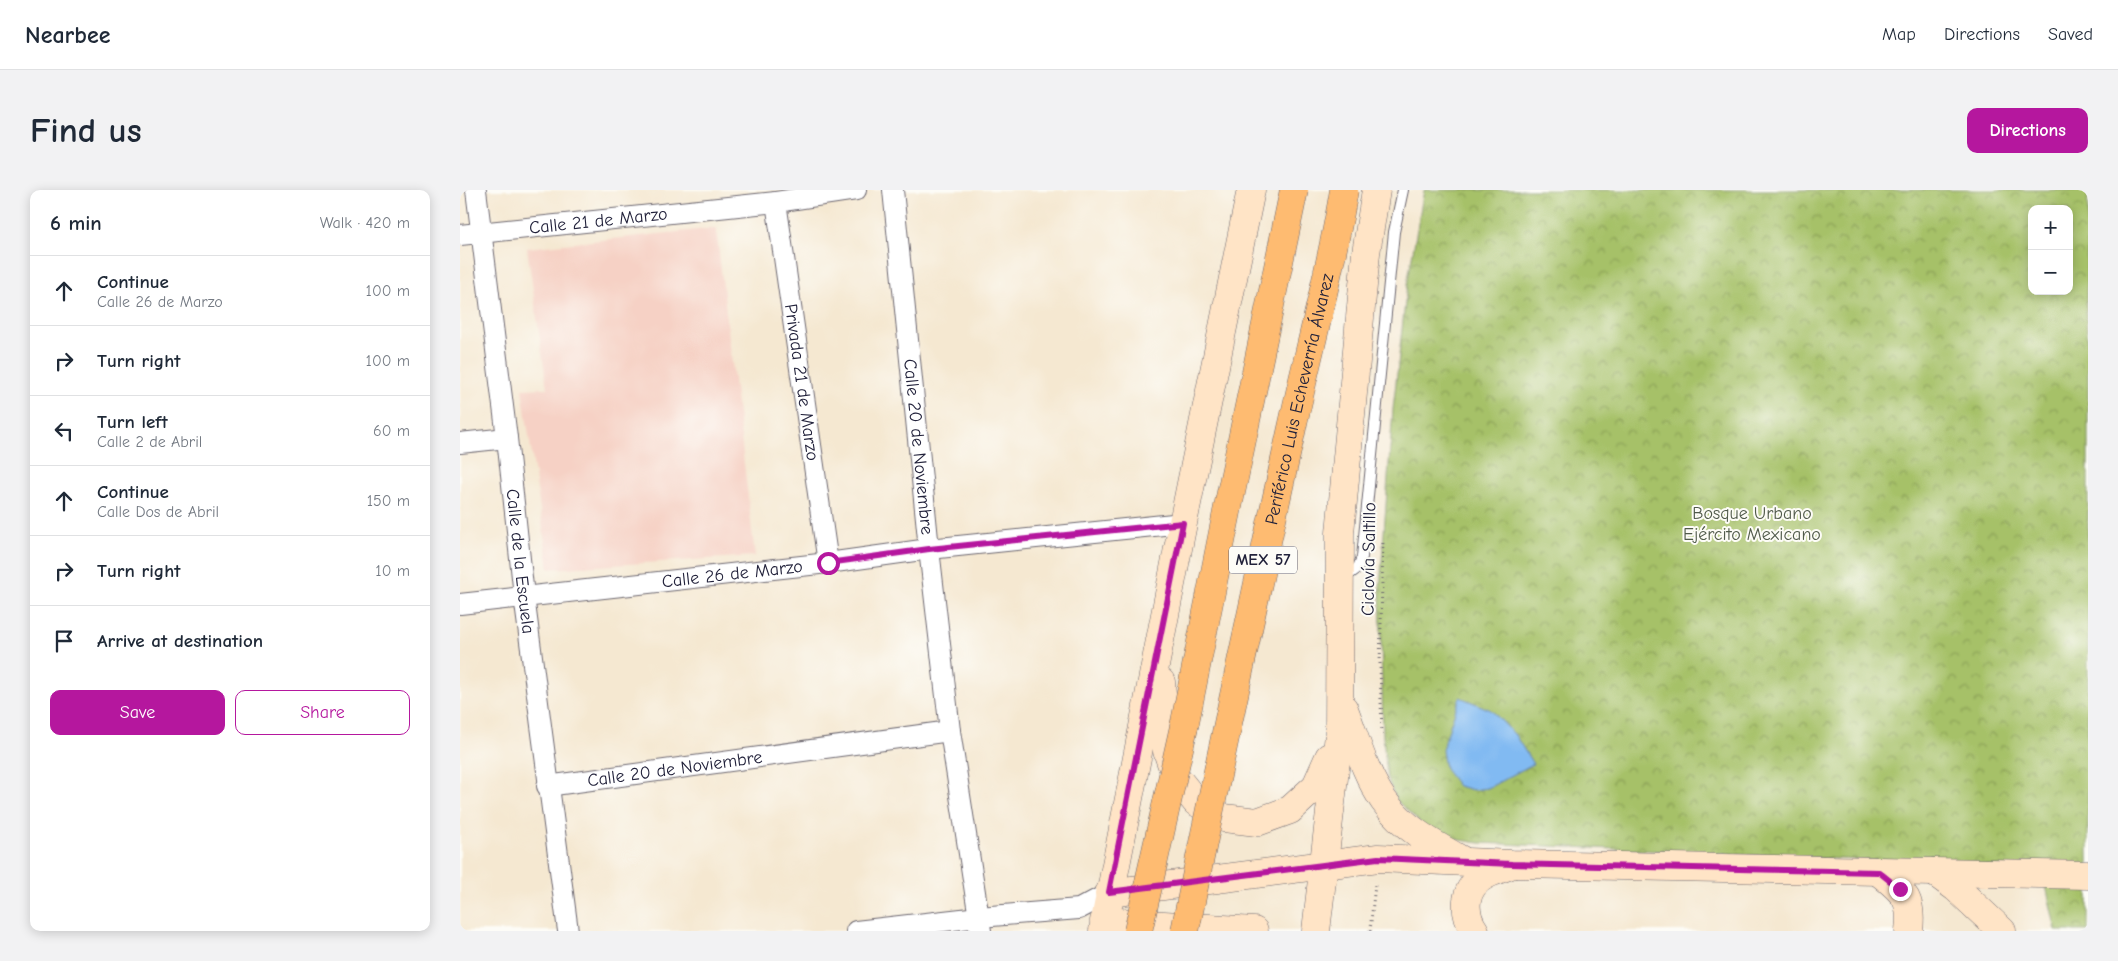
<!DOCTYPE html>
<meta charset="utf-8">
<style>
body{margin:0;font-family:"Comic Neue",sans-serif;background:#f2f2f3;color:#1f2937}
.controls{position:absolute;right:15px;top:15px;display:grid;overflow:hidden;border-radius:10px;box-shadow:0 2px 12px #0003}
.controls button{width:45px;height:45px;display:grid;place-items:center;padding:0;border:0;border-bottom:1px solid #e0e1e3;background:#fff;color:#1f2937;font:25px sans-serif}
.stop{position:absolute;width:15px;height:15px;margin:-11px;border:4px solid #b5179e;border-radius:50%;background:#fff}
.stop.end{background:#b5179e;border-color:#fff;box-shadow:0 1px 5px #0008}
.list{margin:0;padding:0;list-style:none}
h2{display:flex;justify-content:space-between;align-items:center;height:65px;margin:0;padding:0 20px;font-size:21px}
h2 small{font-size:16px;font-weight:400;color:#747a83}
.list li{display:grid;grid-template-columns:32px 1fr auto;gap:15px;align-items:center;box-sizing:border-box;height:70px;padding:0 20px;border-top:1px solid #e0e1e3}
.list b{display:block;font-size:19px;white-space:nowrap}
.list p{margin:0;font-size:16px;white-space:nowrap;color:#747a83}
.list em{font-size:16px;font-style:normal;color:#747a83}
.actions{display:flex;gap:10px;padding:15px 20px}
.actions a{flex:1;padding:11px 0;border:1px solid #b5179e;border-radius:10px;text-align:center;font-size:18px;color:#b5179e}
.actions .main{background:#b5179e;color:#fff}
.icon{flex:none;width:28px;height:28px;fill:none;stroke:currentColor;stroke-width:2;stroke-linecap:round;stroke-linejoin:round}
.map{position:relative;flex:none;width:1628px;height:741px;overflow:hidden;border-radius:10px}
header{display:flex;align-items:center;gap:30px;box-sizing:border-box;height:70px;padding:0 25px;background:#fff;border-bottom:1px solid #e0e1e3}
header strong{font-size:24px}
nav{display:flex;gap:28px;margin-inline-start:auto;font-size:18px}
.intro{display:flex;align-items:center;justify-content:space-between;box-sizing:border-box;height:120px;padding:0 30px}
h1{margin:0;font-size:35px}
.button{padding:12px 22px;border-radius:10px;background:#b5179e;color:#fff;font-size:18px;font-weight:700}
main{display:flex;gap:30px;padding:0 30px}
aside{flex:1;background:#fff;border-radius:10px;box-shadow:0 2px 12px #0003}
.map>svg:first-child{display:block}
.built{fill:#f6d1c5}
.park{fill:url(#park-crowns);stroke:#647251;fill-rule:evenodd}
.water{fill:#81baf2;stroke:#526e96}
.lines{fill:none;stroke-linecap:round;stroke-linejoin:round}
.lane-casing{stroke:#6c6770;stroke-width:12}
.street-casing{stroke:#6c6770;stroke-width:22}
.secondary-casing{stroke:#6c6770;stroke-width:29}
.path{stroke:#6c6770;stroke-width:3;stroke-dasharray:1 4;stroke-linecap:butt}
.lane{stroke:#fff;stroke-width:10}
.street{stroke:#fff;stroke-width:20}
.secondary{stroke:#ffe4c6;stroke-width:28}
.highway-bridge-casing{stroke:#6c6770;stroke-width:29;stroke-linecap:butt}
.highway-bridge{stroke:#febb71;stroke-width:28}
.route{stroke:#b5179e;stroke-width:6}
.labels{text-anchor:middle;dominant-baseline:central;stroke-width:4;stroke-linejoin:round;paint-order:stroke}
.shield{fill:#fdfcf7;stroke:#646373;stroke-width:1}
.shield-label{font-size:16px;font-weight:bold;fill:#22223b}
.street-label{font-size:18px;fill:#22223b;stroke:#fdfcf7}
.park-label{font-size:18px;fill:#505a4a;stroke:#fdfcf7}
</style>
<header>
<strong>Nearbee</strong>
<nav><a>Map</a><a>Directions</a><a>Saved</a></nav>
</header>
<div class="intro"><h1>Find us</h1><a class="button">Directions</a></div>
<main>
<aside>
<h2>6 min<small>Walk · 420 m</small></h2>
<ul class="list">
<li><svg class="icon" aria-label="ahead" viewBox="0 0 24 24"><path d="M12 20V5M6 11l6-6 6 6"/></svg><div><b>Continue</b><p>Calle 26 de Marzo</p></div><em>100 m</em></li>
<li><svg class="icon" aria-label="right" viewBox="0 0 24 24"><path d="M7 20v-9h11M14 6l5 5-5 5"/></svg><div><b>Turn right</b></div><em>100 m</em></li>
<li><svg class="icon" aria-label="left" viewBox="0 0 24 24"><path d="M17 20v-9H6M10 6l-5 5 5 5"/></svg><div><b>Turn left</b><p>Calle 2 de Abril</p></div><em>60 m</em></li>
<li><svg class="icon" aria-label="ahead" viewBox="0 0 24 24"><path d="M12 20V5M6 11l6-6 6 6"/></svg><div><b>Continue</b><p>Calle Dos de Abril</p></div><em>150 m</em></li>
<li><svg class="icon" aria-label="right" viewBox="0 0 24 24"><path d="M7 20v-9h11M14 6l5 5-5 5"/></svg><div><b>Turn right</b></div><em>10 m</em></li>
<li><svg class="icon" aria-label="arrive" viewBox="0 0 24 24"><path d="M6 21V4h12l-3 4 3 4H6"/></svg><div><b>Arrive at destination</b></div></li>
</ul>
<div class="actions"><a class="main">Save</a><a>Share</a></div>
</aside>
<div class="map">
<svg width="1628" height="741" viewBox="0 0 1628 741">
<defs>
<pattern id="park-crowns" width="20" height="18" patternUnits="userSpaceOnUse" patternTransform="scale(1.25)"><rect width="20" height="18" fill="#a6c167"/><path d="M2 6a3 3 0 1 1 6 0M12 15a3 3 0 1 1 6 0" fill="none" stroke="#879c56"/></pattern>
</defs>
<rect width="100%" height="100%" fill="#fdfcf7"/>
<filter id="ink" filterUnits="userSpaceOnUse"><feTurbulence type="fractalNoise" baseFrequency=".02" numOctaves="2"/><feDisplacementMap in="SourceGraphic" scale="10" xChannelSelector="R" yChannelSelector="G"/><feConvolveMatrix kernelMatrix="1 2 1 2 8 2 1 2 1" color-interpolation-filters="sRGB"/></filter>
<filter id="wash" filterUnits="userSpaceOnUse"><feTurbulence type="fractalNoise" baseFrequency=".0096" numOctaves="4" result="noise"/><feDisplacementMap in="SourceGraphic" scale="20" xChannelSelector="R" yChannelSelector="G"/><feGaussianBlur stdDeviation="1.12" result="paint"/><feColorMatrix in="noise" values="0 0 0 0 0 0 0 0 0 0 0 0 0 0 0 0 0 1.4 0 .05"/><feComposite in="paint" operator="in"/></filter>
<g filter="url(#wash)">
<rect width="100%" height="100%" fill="#f5e8d1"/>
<polygon class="built" points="256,38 295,366 89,379 62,199 87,198 67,58"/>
<path class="park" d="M964,0h664l-2,126 2,32v583h-32l-14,-63 -562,-25 -33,-5 -19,-8 -31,-29 -10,-23 -4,-41 -3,-150 13,-178 14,-124zM1572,19h37v82h-37z"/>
<polygon class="water" points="1000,507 1031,520 1055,545 1073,574 1028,598 1013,600 998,596 985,579 982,560"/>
</g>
<g filter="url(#ink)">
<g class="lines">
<defs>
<polyline id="lane" points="883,389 898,378 902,367 934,42 943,0"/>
<g id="street">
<path id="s1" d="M16,0l31,248 17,158 44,335"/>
<path id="s2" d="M433,0l36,359 21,182 31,200"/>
<path id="s3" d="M316,12l52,361"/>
<path id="s4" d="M0,45l316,-33 80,-12"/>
<polyline points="0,253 47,248"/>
<path id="s5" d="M0,414l368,-41 101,-14 254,-26"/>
<path id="s6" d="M87,596l403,-55"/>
<polyline points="396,741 519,727 619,719 649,703"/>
</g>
<g id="secondary">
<polyline points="701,492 707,561 716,587 736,612 764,628 797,632 830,620 856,596 869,567"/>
<path d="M884,519c12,31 21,65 40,92 18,26 49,43 76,58"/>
<path d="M1419,682c24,20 34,25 30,59"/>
<polyline points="1474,682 1496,698 1542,741"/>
<polyline points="649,703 918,668 1052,674 1628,685"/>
<polyline points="644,731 794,741"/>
<polyline points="643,741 723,333 791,0"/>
<polyline points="856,741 879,545 880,343 906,63 916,0"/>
<path d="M1015,741c-13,-19 -12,-44 11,-56 8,-4 17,-7 25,-10"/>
</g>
</defs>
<use href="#lane" class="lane-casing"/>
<use href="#street" class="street-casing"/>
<use href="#secondary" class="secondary-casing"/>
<g class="path">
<polyline points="922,544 920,475 923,350"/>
<polyline points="910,741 915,695"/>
</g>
<use href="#lane" class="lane"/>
<use href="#street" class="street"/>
<use href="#secondary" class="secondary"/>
<defs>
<g id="highway-bridge">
<polyline points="678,741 725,532 768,317 834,0"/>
<path id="s7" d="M725,741c34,-168 70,-336 107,-503 17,-79 39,-158 52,-238"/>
</g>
</defs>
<use href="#highway-bridge" class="highway-bridge-casing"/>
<use href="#highway-bridge" class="highway-bridge"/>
</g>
</g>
<g class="lines" filter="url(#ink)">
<polyline class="route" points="368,373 469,359 723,333 649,702 918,668 1052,674 1419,682 1440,699"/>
</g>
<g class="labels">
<rect class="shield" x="769" y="356.5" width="68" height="27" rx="4"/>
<g class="shield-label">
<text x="803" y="370">MEX 57</text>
</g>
<g class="street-label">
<text stroke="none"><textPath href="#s4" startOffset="139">Calle 21 de Marzo</textPath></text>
<text stroke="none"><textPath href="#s3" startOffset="182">Privada 21 de Marzo</textPath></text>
<text stroke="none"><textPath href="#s7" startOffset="544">Periférico Luis Echeverría Álvarez</textPath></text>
<text stroke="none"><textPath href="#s2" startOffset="258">Calle 20 de Noviembre</textPath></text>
<text transform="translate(909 369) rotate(-89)">Ciclovía Saltillo</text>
<text stroke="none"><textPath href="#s1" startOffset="374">Calle de la Escuela</textPath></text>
<text stroke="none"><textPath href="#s5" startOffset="274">Calle 26 de Marzo</textPath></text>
<text stroke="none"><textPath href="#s6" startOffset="129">Calle 20 de Noviembre</textPath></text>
</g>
<g class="park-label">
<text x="1292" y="323">Bosque Urbano<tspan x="1292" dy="21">Ejército Mexicano</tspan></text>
</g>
</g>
</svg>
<div class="controls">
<button>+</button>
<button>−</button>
</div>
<div class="stop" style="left:368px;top:373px"></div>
<div class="stop end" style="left:1440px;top:699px"></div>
</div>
</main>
